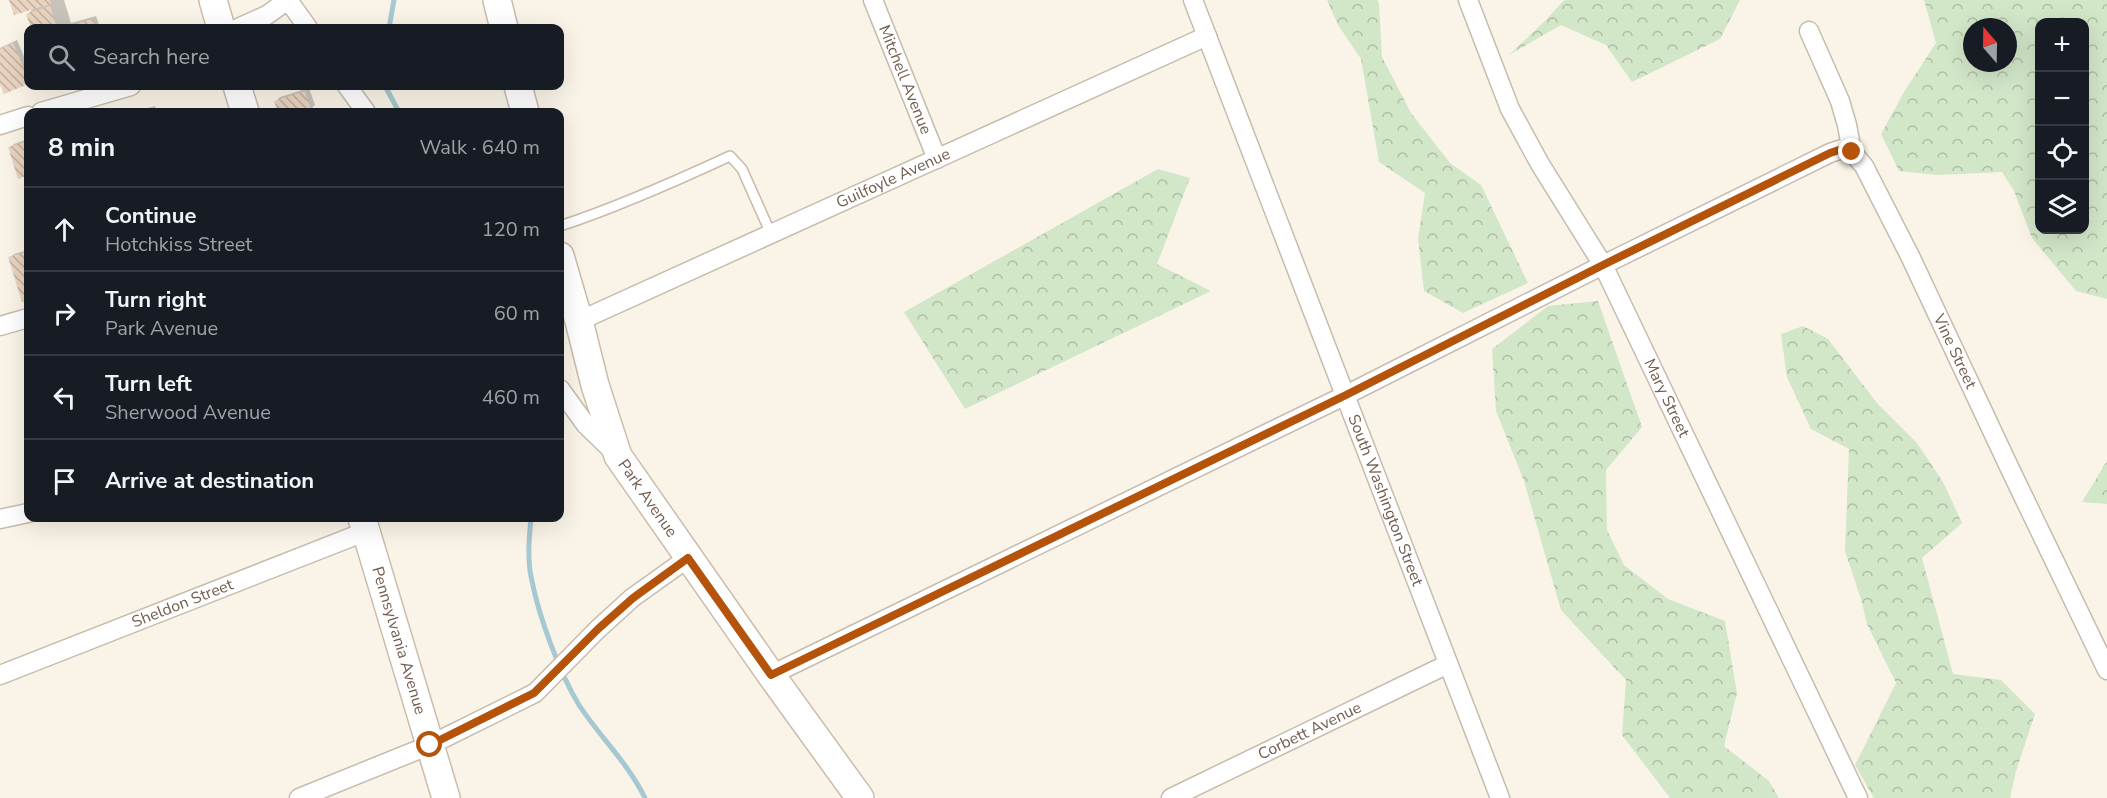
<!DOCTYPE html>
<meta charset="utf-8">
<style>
body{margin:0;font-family:"Nunito Sans",sans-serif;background:#242831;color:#f1f3f6}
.controls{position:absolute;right:18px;top:18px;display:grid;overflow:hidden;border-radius:12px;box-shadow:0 6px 24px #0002}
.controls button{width:54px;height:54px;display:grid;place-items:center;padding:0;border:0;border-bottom:2px solid #363941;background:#171b24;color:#f1f3f6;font:30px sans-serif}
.compass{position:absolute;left:1963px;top:18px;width:54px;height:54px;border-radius:50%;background:#171b24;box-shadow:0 6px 24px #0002;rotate:340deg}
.stop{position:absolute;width:18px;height:18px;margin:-14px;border:4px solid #b45309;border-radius:50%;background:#fff}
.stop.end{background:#b45309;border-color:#fff;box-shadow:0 2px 6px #0008}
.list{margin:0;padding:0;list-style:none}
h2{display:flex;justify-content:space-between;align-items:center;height:78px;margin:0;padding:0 24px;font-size:26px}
h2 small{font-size:20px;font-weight:400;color:#9ea1a6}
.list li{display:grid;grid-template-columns:39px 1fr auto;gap:18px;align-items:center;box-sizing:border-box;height:84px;padding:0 24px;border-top:2px solid #363941}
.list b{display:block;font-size:22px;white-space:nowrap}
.list p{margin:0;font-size:20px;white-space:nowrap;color:#9ea1a6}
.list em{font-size:20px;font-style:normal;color:#9ea1a6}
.icon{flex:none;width:33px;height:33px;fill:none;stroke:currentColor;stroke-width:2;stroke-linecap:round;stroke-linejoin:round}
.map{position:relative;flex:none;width:2107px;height:798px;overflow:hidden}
.search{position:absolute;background:#171b24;box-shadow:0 6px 24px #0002;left:24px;top:24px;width:540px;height:66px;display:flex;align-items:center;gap:15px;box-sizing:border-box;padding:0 21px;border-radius:12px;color:#9ea1a6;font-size:22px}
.panel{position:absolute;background:#171b24;box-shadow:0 6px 24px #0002;left:24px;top:108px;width:540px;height:414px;border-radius:12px}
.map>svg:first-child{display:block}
.forest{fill:url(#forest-crowns);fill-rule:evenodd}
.shadow{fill:#0003}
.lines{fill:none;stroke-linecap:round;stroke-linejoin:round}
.stream{stroke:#a6c8d1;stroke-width:5}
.building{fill:url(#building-back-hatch)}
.lane-casing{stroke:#c7bbad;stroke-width:12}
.street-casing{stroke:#c7bbad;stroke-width:21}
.secondary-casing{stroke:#cbbbab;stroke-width:30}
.lane{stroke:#fff;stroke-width:9}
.street{stroke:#fff;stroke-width:18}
.secondary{stroke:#fff;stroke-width:27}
.route{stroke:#b45309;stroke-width:8}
.labels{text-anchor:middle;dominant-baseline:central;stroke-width:6;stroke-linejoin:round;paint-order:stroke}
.street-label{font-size:16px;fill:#715d4f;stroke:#fdf8ee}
</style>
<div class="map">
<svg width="2107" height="798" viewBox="0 0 2107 798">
<defs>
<pattern id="forest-crowns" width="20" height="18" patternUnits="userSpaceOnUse" patternTransform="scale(1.5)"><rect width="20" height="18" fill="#d2e6c8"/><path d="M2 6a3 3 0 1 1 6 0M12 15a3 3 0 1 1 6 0" fill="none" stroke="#afbea5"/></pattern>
<pattern id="building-back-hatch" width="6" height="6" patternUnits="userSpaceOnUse" patternTransform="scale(1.5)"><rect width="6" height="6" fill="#ead4c1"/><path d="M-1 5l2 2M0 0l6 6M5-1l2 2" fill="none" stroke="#c2af9f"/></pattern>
</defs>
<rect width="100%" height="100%" fill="#faf4e8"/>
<g class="forest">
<polygon points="1327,0 1377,0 1379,3 1382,57 1411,113 1450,163 1481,185 1528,283 1463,313 1424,291 1418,239 1425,193 1379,162 1361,59 1338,25"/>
<polygon points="1564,0 1740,0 1720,39 1632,82 1606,45 1561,25 1509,55 1544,22"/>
<path d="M1924,0h183v299l-31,-8 -44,-53 -18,-47 -12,-19 -65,3 -38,-4 -18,-37 23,-42 32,-49zM2084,22v208h-44v-208zM1972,27h36v36h-36z"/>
<polygon points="1158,169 1190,178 1157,264 1211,291 965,409 904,312"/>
<polygon points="1598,301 1642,427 1606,470 1607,530 1624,565 1668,599 1725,621 1737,693 1724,746 1769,781 1779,798 1670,798 1622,735 1626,680 1561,610 1524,481 1496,411 1492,349 1548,306"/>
<polygon points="1803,326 1828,339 1877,403 1917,443 1943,482 1962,523 1922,558 1953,674 2001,680 2035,714 2016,771 2010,798 1874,798 1855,765 1896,683 1867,624 1861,599 1845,551 1849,449 1811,429 1787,377 1781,334"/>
<polygon points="2107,461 2107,504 2082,502"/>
</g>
<g class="shadow">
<polygon points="11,0 64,0 71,23 96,16 100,28 32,28 28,14 35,7"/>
<polygon points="17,40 28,66 28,83 5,92 0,81 0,48"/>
<polygon points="309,88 315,105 311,109 300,112 279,112 276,101 280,97"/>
<polygon points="155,106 157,112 135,112 137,111"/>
<polygon points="28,139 28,174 19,177 10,148 14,144"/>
<polygon points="28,250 28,299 23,301 10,258 14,254"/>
</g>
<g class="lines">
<g class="stream">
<polyline points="389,28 394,0"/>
<polyline points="385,86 399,112"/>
<path d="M531,518c-2,20 -4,43 1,63 7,36 28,93 47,124 21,32 49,58 66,93"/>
</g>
</g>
<g class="building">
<polygon points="9,0 50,0 51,4 14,15"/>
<polygon points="50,6 57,28 31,28 26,14"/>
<polygon points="93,19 95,28 62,28"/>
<polygon points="13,43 28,78 28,84 4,94 0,85 0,49"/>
<polygon points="305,91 311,110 305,112 278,112 274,101"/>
<polygon points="28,141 28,175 18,179 8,147"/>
<polygon points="26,252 28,259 28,300 22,302 8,257"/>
</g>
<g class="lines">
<defs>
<path id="lane" d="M560,226c58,-19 114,-44 170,-70l12,13 29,65"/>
<g id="street">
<path id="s1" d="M873,0l64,159"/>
<path id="s2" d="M1193,0l307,798"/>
<path id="s3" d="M1468,0l42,109 30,55 63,101 255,533"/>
<polyline points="238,28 267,15 288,0 308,28"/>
<path id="s4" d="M1809,31l31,70 7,24 5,27 12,14 46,90 101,215 96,199"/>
<polyline points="347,86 366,112"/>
<polyline points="41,112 131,86"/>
<polyline points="0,125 28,116"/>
<path id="s5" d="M579,321l628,-285"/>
<polyline points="0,326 28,318"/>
<polyline points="560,389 586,425 615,453"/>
<polyline points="0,519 28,513"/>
<path id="s6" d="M0,675l367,-144"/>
<polyline points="771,675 1346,395 1603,265 1830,153 1842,149 1852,152"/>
<polyline points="299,798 430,745 535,693 598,629 632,598 688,558"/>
<path id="s7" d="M1171,798l277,-134"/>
</g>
<g id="secondary">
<polyline points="213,0 221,28"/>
<polyline points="497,0 504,28"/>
<polyline points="237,86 245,112"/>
<polyline points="518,86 525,112"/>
<path id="s8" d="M560,256l19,65 16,64 23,71 153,219 89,123"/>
<path id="s9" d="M362,518l84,280"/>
</g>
</defs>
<use href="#lane" class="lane-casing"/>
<use href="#street" class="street-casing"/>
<use href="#secondary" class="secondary-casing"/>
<use href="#lane" class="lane"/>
<use href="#street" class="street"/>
<use href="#secondary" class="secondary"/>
</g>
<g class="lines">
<polyline class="route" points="430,745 534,693 598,629 633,598 688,558 771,675 1346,395 1603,265 1830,153 1842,149 1852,152"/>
</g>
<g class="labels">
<g class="street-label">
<text stroke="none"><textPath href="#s1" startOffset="86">Mitchell Avenue</textPath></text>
<text stroke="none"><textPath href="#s5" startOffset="345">Guilfoyle Avenue</textPath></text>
<text stroke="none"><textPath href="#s4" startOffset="354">Vine Street</textPath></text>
<text stroke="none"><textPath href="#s3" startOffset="446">Mary Street</textPath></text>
<text stroke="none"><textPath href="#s8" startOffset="260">Park Avenue</textPath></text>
<text stroke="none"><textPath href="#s2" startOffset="536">South Washington Street</textPath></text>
<text stroke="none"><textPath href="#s6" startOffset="196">Sheldon Street</textPath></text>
<text stroke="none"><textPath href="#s9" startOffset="128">Pennsylvania Avenue</textPath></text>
<text stroke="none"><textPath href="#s7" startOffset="154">Corbett Avenue</textPath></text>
</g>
</g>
</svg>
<div class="controls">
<button>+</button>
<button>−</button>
<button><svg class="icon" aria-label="locate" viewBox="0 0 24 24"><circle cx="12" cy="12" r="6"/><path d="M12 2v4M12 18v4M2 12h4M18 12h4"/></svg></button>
<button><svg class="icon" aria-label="layers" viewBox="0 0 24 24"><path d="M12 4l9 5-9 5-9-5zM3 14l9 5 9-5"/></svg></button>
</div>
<svg class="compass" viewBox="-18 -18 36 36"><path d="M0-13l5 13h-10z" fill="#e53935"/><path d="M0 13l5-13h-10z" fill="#9ea1a6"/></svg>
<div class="stop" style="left:430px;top:745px"></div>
<div class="stop end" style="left:1852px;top:152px"></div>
<div class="search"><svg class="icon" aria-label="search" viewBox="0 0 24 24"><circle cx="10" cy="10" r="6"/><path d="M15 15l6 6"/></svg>Search here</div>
<section class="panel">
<h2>8 min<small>Walk · 640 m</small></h2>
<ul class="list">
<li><svg class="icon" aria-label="ahead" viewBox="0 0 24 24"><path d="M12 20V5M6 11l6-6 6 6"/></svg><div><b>Continue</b><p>Hotchkiss Street</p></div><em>120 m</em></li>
<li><svg class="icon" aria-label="right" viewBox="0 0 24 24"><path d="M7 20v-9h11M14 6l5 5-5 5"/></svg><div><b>Turn right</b><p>Park Avenue</p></div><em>60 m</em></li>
<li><svg class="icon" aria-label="left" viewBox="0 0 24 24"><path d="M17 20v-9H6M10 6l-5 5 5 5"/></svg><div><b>Turn left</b><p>Sherwood Avenue</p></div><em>460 m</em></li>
<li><svg class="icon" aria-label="arrive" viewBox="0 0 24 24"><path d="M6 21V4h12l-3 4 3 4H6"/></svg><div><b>Arrive at destination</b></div></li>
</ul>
</section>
</div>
